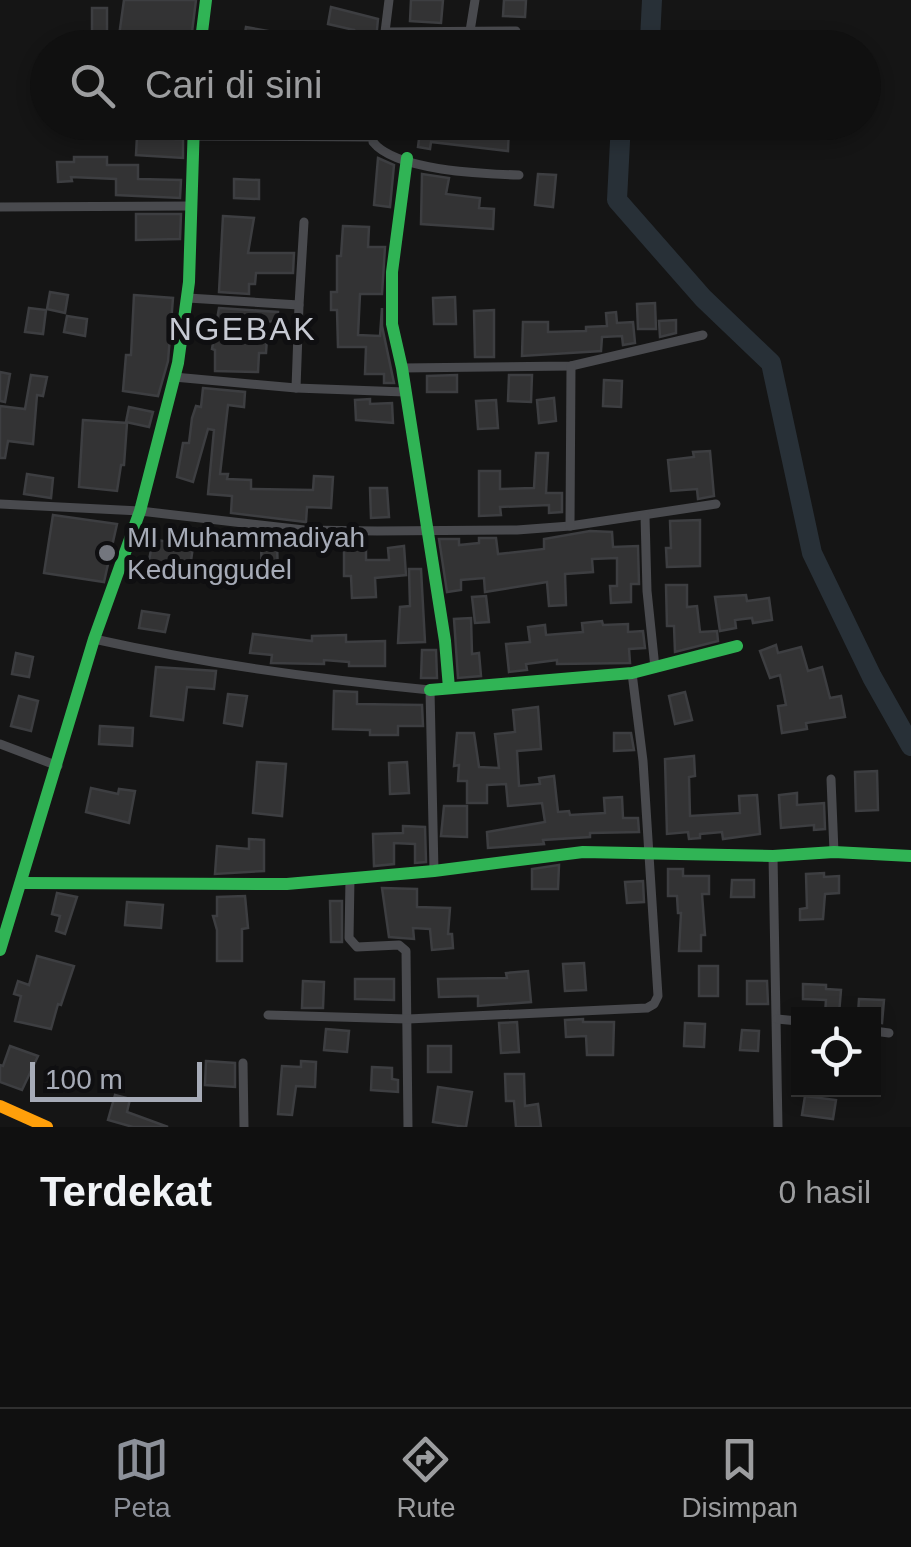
<!DOCTYPE html>
<html lang="id">
<style>
body{margin:0;font-family:Helvetica,sans-serif;background:#1e1e1e;color:#f1f3f6}
.controls{position:absolute;right:30px;bottom:30px;display:grid;overflow:hidden;border-radius:0px;box-shadow:0 5px 15px #0003}
.controls button{width:90px;height:90px;display:grid;place-items:center;padding:0;border:0;border-bottom:2px solid #303030;background:#101010;color:#f1f3f6;font:50px sans-serif}
.scale{position:absolute;left:30px;bottom:25px;width:172px;box-sizing:border-box;padding-left:10px;border:5px solid #a6abb7;border-top:0;font-size:28px;line-height:35px;white-space:nowrap;color:#a6abb7;-webkit-text-stroke:8px #0f0f11;paint-order:stroke}
.list{margin:0;padding:0;list-style:none}
h2{display:flex;justify-content:space-between;align-items:center;height:130px;margin:0;padding:0 40px;font-size:42px}
h2 small{font-size:32px;font-weight:400;color:#9c9d9f}
.icon{flex:none;width:55px;height:55px;fill:none;stroke:currentColor;stroke-width:2;stroke-linecap:round;stroke-linejoin:round}
.map{position:relative;flex:none;width:911px;height:1127px;overflow:hidden}
.search{position:absolute;background:#101010;box-shadow:0 5px 15px #0003;left:30px;right:30px;top:30px;height:110px;display:flex;align-items:center;gap:25px;box-sizing:border-box;padding:0 35px;border-radius:55px;color:#9c9d9f;font-size:38px}
.sheet{height:280px;background:#101010}
nav{display:flex;justify-content:space-around;align-items:center;box-sizing:border-box;height:140px;border-top:2px solid #303030;background:#101010;font-size:28px;color:#9c9d9f}
nav a{display:grid;justify-items:center;gap:5px}
nav .on{color:#8c9099}
.map>svg:first-child{display:block}
.lines{fill:none;stroke-linecap:round;stroke-linejoin:round}
.river{stroke:#283037;stroke-width:20}
.building{fill:#333334;stroke:#3d3e41;stroke-width:2.5}
.street{stroke:#494a4e;stroke-width:9}
.fast{stroke:#30b455;stroke-width:12}
.slow{stroke:#ff9f0a;stroke-width:12}
.poi-dot{fill:#73767e;stroke:#0f0f11;stroke-width:4}
.labels{text-anchor:middle;dominant-baseline:central;stroke-width:10;stroke-linejoin:round;paint-order:stroke}
.poi-label{font-size:28px;fill:#a6abb7;stroke:#0f0f11;text-anchor:start}
.quarter-label{font-size:32px;letter-spacing:2.5px;fill:#c7cad3;stroke:#0f0f11}
</style>
<div class="map">
<svg width="911" height="1127" viewBox="0 0 911 1127">
<rect width="100%" height="100%" fill="#151515"/>
<g class="lines">
<g class="river">
<polyline points="646,48 650,39 652,0"/>
<polyline points="621,122 617,200 703,298 771,363 812,553 872,677 911,746"/>
</g>
</g>
<g class="building">
<polygon points="124,0 196,0 190,48 123,48 125,36 119,36"/>
<polygon points="411,0 443,0 441,23 410,21"/>
<polygon points="504,0 526,0 525,17 503,16"/>
<polygon points="331,7 378,19 376,40 353,34 354,30 328,24"/>
<rect x="92" y="8" width="15" height="26"/>
<polygon points="246,27 296,36 294,48 243,45"/>
<polygon points="151,122 179,122 176,139 183,139 183,158 136,155 137,136 149,137"/>
<polygon points="400,122 509,125 508,151 431,142 430,149 418,147 420,131 400,128"/>
<polygon points="74,157 107,157 107,165 138,165 138,179 181,180 180,198 116,195 116,179 71,177 72,181 58,182 57,162 74,162"/>
<polygon points="378,158 394,165 390,207 374,205"/>
<polygon points="422,174 449,178 446,194 480,198 479,208 494,209 493,229 421,224"/>
<polygon points="538,174 556,175 553,207 535,205"/>
<polygon points="234,179 259,180 259,199 234,198"/>
<polygon points="136,214 181,214 180,239 136,240"/>
<polygon points="223,216 254,218 248,253 294,253 293,273 256,273 255,284 249,284 249,294 219,292"/>
<polygon points="343,226 369,227 368,247 385,247 382,294 360,294 358,335 380,336 382,308 382,326 394,383 384,383 384,374 365,374 366,347 338,347 337,310 331,310 331,292 337,292 337,256 341,256"/>
<polygon points="50,292 68,295 65,313 47,309"/>
<polygon points="134,295 173,298 168,361 158,396 123,391 126,355 131,355"/>
<polygon points="455,297 456,324 434,324 433,298"/>
<polygon points="655,303 656,329 638,329 637,304"/>
<polygon points="29,308 46,310 43,334 25,332"/>
<polygon points="219,308 278,312 277,322 236,319 234,337 267,338 266,353 259,353 258,372 215,371 215,350 212,349"/>
<polygon points="494,310 494,357 475,357 474,311"/>
<polygon points="616,312 617,323 633,322 635,343 623,345 622,336 602,337 601,351 522,356 523,322 548,322 548,332 586,331 586,327 607,326 606,313"/>
<polygon points="67,316 87,319 85,336 64,332"/>
<polygon points="676,320 676,333 660,337 659,321"/>
<polygon points="0,372 10,374 5,402 0,401"/>
<polygon points="31,375 47,377 43,396 37,395 33,444 8,441 5,458 0,458 0,406 25,409"/>
<polygon points="457,375 457,392 427,392 427,376"/>
<polygon points="509,375 532,375 531,402 508,401"/>
<polygon points="604,380 622,381 621,407 603,406"/>
<polygon points="203,388 245,392 244,407 228,405 220,474 228,474 227,479 251,480 251,489 313,490 314,476 333,477 331,508 307,507 306,522 231,513 232,496 208,494 214,430 208,429 193,482 177,477 183,443 189,443 192,418 196,406 201,407"/>
<polygon points="554,398 556,421 539,423 537,400"/>
<polygon points="370,399 370,404 392,403 393,423 356,420 355,400"/>
<polygon points="496,400 498,428 478,429 476,401"/>
<polygon points="129,407 153,412 149,427 126,422"/>
<polygon points="83,420 127,423 124,465 121,465 117,491 79,487"/>
<polygon points="710,451 714,496 698,499 697,489 671,491 668,460 694,457 693,452"/>
<polygon points="536,453 548,453 546,493 562,493 562,512 549,513 549,505 500,507 501,515 479,516 479,471 500,471 500,489 534,488"/>
<polygon points="27,474 53,478 51,498 24,494"/>
<polygon points="370,488 387,488 389,517 371,518"/>
<polygon points="53,515 117,524 104,582 44,573"/>
<polygon points="700,520 700,566 667,567 666,548 671,548 670,521"/>
<polygon points="590,531 612,532 613,547 638,546 639,584 631,584 631,602 611,603 610,586 617,586 617,558 592,559 593,572 565,574 566,605 549,606 547,582 485,592 484,578 461,580 461,590 447,592 439,539 459,539 459,545 479,543 479,538 496,538 498,554 544,549 544,539"/>
<polygon points="153,539 193,547 189,574 148,566"/>
<polygon points="261,544 277,544 278,575 262,575"/>
<polygon points="404,546 406,575 375,578 376,597 352,598 351,576 344,576 344,548 366,548 366,560 389,560 388,548"/>
<polygon points="409,569 421,569 425,642 398,643 400,607 410,606"/>
<polygon points="666,585 687,585 687,607 697,606 700,632 717,631 718,641 675,652 674,626 667,626"/>
<polygon points="746,595 747,601 769,598 772,620 753,623 752,618 735,620 736,628 720,631 715,597"/>
<polygon points="486,596 489,622 475,623 472,597"/>
<polygon points="142,611 169,615 165,632 139,628"/>
<polygon points="471,618 472,654 479,653 481,676 458,678 454,619"/>
<polygon points="602,621 603,625 628,624 628,632 643,631 645,648 629,649 630,663 557,664 557,660 526,664 527,670 509,672 506,644 530,642 528,627 545,625 546,635 583,632 582,623"/>
<polygon points="253,634 312,641 312,636 346,635 346,642 385,641 385,666 349,666 349,662 324,660 324,664 271,663 272,655 250,653"/>
<polygon points="776,645 778,653 801,647 808,671 822,667 830,698 841,696 845,717 806,723 807,729 782,733 778,706 786,705 780,675 770,678 760,651"/>
<polygon points="422,650 436,650 437,678 421,678"/>
<polygon points="16,653 33,657 29,677 12,674"/>
<polygon points="156,667 216,671 214,689 187,687 183,720 151,716"/>
<polygon points="334,691 357,692 357,704 422,705 423,726 398,726 398,735 370,735 370,730 333,729"/>
<polygon points="685,692 692,720 675,724 669,696"/>
<polygon points="228,694 247,696 242,726 224,723"/>
<polygon points="19,696 38,701 31,731 11,726"/>
<polygon points="538,707 541,749 517,751 519,786 540,784 539,778 554,776 558,812 569,811 570,815 605,813 604,798 622,797 623,818 638,818 639,832 590,833 590,837 543,840 544,844 488,848 487,832 545,822 542,803 508,806 506,784 487,785 487,803 467,803 467,781 458,781 459,765 454,766 457,733 474,733 479,767 499,768 495,734 515,732 513,710"/>
<polygon points="100,726 133,728 132,746 99,744"/>
<polygon points="614,733 631,733 634,750 614,751"/>
<polygon points="694,756 695,776 689,777 690,816 740,813 739,796 757,795 760,834 723,839 722,832 700,834 700,838 689,839 688,832 667,834 665,759"/>
<polygon points="257,762 286,764 282,816 253,813"/>
<polygon points="407,762 409,793 390,794 389,763"/>
<polygon points="877,771 878,810 856,811 855,772"/>
<polygon points="91,788 118,794 119,789 135,791 129,823 86,812"/>
<polygon points="797,793 797,805 824,803 825,829 814,830 814,825 781,828 779,795"/>
<polygon points="444,806 467,806 467,837 441,836"/>
<polygon points="403,826 425,827 426,862 415,863 415,844 394,843 394,864 374,866 373,834 403,833"/>
<polygon points="249,839 264,840 264,871 215,874 217,846 249,849"/>
<polygon points="559,865 558,889 532,889 532,869"/>
<polygon points="668,869 683,869 683,876 709,876 709,894 702,894 705,935 701,935 701,951 679,951 681,913 678,913 677,896 668,896"/>
<polygon points="824,873 824,877 839,876 839,893 825,894 823,919 800,920 800,909 807,908 806,874"/>
<polygon points="732,880 754,880 754,897 731,897"/>
<polygon points="643,881 644,902 627,903 625,882"/>
<polygon points="382,888 417,889 417,907 450,908 448,934 452,934 453,948 432,950 430,929 413,928 414,939 389,937"/>
<polygon points="57,893 77,897 65,934 56,931 60,916 52,914"/>
<polygon points="245,896 248,928 242,929 242,961 217,961 217,930 213,916 217,916 217,897"/>
<polygon points="330,901 342,901 342,942 331,942"/>
<polygon points="127,902 163,905 161,928 125,925"/>
<polygon points="37,956 74,966 61,1005 58,1004 51,1029 15,1021 21,996 14,994 18,981 29,985"/>
<polygon points="584,963 586,990 565,991 563,964"/>
<rect x="699" y="966" width="19" height="30"/>
<polygon points="528,971 531,1002 478,1006 478,996 439,997 438,979 507,978 506,973"/>
<polygon points="355,979 394,979 394,1000 355,999"/>
<polygon points="303,981 324,982 323,1008 302,1008"/>
<polygon points="747,981 767,981 768,1004 747,1004"/>
<polygon points="803,984 826,985 826,989 841,990 839,1014 825,1014 826,1000 803,999"/>
<polygon points="859,999 884,1000 882,1023 874,1022 874,1014 858,1014"/>
<polygon points="583,1019 583,1022 614,1022 613,1055 587,1055 586,1036 566,1037 565,1020"/>
<polygon points="517,1022 519,1052 501,1053 499,1023"/>
<polygon points="685,1023 705,1024 704,1047 684,1046"/>
<polygon points="326,1029 349,1031 347,1052 324,1050"/>
<polygon points="742,1030 759,1031 758,1051 740,1050"/>
<polygon points="10,1046 38,1056 22,1090 0,1082 0,1065 3,1066"/>
<rect x="428" y="1046" width="23" height="26"/>
<polygon points="206,1061 235,1063 235,1087 205,1085"/>
<polygon points="301,1061 316,1062 315,1087 296,1086 292,1115 278,1114 282,1066 301,1067"/>
<polygon points="372,1067 392,1068 392,1079 398,1080 398,1092 371,1090"/>
<polygon points="505,1074 524,1074 525,1106 538,1104 541,1127 516,1127 514,1101 506,1101"/>
<polygon points="438,1087 472,1092 466,1127 433,1122"/>
<polygon points="115,1095 130,1099 127,1112 168,1127 133,1127 108,1120"/>
<polygon points="805,1096 836,1100 833,1119 802,1115"/>
</g>
<g class="lines">
<g class="street">
<polyline points="470,31 475,0"/>
<polyline points="385,32 516,31"/>
<polyline points="383,48 389,0"/>
<path d="M374,122l-1,20c23,29 111,32 146,33"/>
<polyline points="193,136 373,137"/>
<polyline points="0,207 190,206"/>
<polyline points="188,298 299,305 304,222"/>
<polyline points="299,305 296,388 405,392"/>
<polyline points="402,368 571,366 703,335"/>
<polyline points="174,377 296,388"/>
<polyline points="0,504 140,511 304,530 377,531 517,530 570,526 716,504"/>
<polyline points="645,516 647,591 655,668"/>
<polyline points="570,526 571,366"/>
<path d="M94,639c112,25 222,40 336,51l4,181"/>
<polyline points="0,744 58,766"/>
<polyline points="831,779 834,852"/>
<polyline points="773,856 778,1127"/>
<polyline points="350,878 349,938 357,947 399,945 406,951 408,1127"/>
<polyline points="268,1015 408,1019 647,1008 654,1004 658,996 643,761 632,673"/>
<polyline points="777,1019 798,1021"/>
<polyline points="874,1031 889,1033"/>
<polyline points="243,1063 244,1127"/>
</g>
<g class="fast">
<polyline points="200,48 206,0"/>
<polyline points="407,158 392,272 392,324 402,368 445,641 449,688"/>
<polyline points="430,690 632,673 737,646"/>
<polyline points="22,883 287,884 434,871 583,852 773,856 834,852 911,856"/>
<polyline points="0,950 94,639 140,511 178,363 189,282 194,122"/>
</g>
<polyline class="slow" points="0,1106 47,1127"/>
</g>
<circle class="poi-dot" cx="107" cy="553" r="10"/>
<g class="labels">
<g class="poi-label">
<text x="127" y="537">MI Muhammadiyah<tspan x="127" dy="32">Kedunggudel</tspan></text>
</g>
<g class="quarter-label">
<text x="243" y="329">NGEBAK</text>
</g>
</g>
</svg>
<div class="controls">
<button><svg class="icon" aria-label="locate" viewBox="0 0 24 24"><circle cx="12" cy="12" r="6"/><path d="M12 2v4M12 18v4M2 12h4M18 12h4"/></svg></button>
</div>
<div class="scale">100 m</div>
<div class="search"><svg class="icon" aria-label="search" viewBox="0 0 24 24"><circle cx="10" cy="10" r="6"/><path d="M15 15l6 6"/></svg>Cari di sini</div>
</div>
<section class="sheet">
<h2>Terdekat<small>0 hasil</small></h2>
<ul class="list">
</ul>
</section>
<nav>
<a class="on"><svg class="icon" aria-label="map" viewBox="0 0 24 24"><path d="M3 6l6-2 6 2 6-2v14l-6 2-6-2-6 2zM9 4v14M15 6v14"/></svg>Peta</a>
<a><svg class="icon" aria-label="directions" viewBox="0 0 24 24"><path d="M12 3l9 9-9 9-9-9zM9 14v-3h6M13 9l2 2-2 2"/></svg>Rute</a>
<a><svg class="icon" aria-label="saved" viewBox="0 0 24 24"><path d="M7 4h10v16l-5-4-5 4z"/></svg>Disimpan</a>
</nav>
